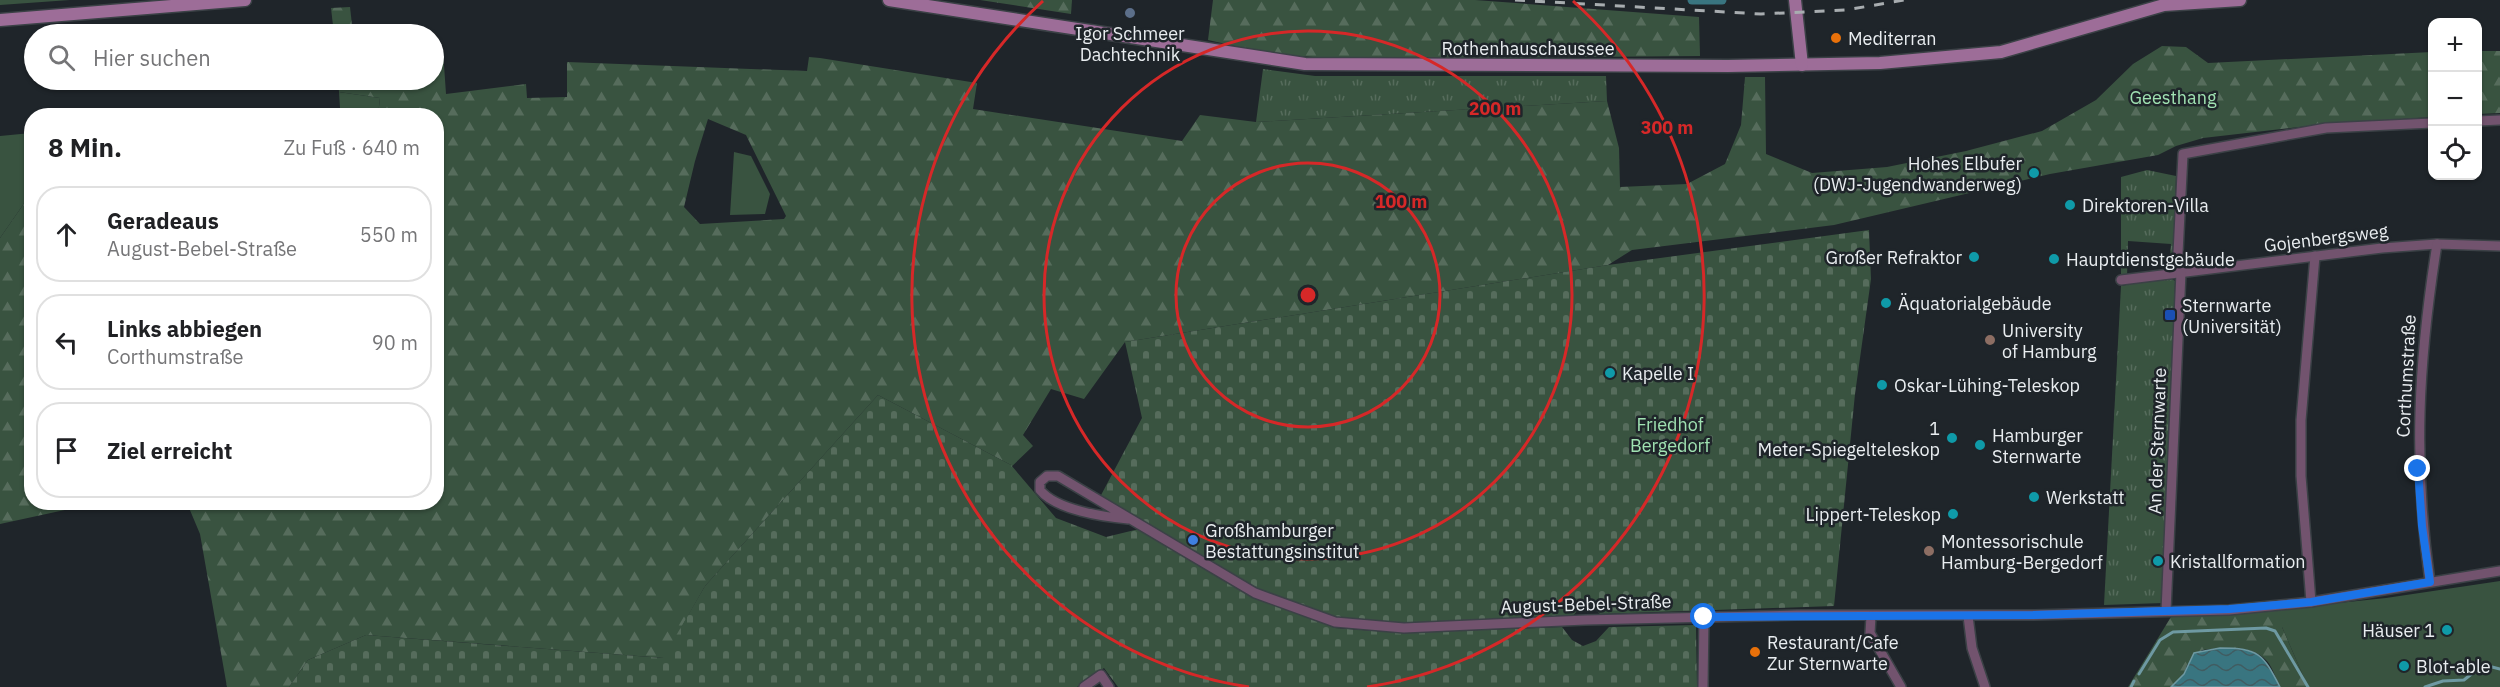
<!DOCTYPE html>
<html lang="de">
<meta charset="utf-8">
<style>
body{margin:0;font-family:"IBM Plex Sans",sans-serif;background:#f6f6f6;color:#202124}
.controls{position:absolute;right:18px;top:18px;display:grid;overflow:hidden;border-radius:12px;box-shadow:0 2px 4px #0004}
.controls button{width:54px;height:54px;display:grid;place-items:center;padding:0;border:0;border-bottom:2px solid #e0e0e0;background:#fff;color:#202124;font:30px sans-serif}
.stop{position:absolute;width:18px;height:18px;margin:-14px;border:4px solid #1a73e8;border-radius:50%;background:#fff}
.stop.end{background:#1a73e8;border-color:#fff;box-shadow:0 2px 6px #0008}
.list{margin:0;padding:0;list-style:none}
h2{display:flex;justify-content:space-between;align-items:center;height:78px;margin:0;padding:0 24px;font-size:26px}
h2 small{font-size:20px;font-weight:400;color:#757577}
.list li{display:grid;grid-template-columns:39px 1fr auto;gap:18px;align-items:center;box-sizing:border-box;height:96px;margin:0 12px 12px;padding:0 12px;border:2px solid #e0e0e0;border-radius:24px}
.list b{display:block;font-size:22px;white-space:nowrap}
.list p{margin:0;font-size:20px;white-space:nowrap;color:#757577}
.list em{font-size:20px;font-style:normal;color:#757577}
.icon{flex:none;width:33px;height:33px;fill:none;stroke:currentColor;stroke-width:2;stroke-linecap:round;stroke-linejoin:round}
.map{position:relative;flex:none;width:2500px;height:687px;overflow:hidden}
.search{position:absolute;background:#fff;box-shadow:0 2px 4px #0004;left:24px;top:24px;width:420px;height:66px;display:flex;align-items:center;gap:15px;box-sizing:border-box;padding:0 21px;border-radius:33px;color:#757577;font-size:22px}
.panel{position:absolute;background:#fff;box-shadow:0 2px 4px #0004;left:24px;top:108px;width:420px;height:402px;border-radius:24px}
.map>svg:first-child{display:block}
.grass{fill:url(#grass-tufts)}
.forest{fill:url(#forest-firs);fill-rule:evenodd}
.cemetery{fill:url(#cemetery-stones)}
.green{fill:#395340}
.water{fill:url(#water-waves);stroke:#6e99a2;stroke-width:1.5}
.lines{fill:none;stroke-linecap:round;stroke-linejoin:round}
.stream{stroke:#6e99a2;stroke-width:3}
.canal{stroke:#397580;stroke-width:9}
.minor-casing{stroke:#3b4146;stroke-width:12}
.secondary-casing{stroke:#3b4146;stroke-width:15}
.minor{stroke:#72536e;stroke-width:9}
.secondary{stroke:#9d6d98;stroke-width:12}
.rail{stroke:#a8adb0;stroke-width:3;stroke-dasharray:10 10;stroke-linecap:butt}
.route{stroke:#1a73e8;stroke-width:8}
.ring{fill:none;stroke:#d62828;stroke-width:3}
.service-dot{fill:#5c6f8a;stroke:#1f252a;stroke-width:2}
.food-dot{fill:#e8710a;stroke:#1f252a;stroke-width:2}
.culture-dot{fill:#0f9aa8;stroke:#1f252a;stroke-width:2}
.transit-dot{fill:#1a4fb4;stroke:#1f252a;stroke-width:2}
.education-dot{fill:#8d6e63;stroke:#1f252a;stroke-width:2}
.shop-dot{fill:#3f7fe0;stroke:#1f252a;stroke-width:2}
.labels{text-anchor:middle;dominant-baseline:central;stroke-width:5;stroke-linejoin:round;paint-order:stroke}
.poi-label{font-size:18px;fill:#e9edf0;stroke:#1f252a;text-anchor:start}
.street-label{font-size:18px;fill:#e9edf0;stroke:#1f252a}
.park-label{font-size:18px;fill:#a0e2b2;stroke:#1f252a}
.centre{fill:#d62828;stroke:#1f252a;stroke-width:3}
.ring-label{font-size:18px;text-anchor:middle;font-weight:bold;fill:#d62828;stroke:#1f252a;stroke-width:5;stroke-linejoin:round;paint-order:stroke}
</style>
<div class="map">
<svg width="2500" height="687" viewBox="0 0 2500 687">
<defs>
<pattern id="grass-tufts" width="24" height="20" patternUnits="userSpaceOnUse" patternTransform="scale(1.5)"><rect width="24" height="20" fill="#395340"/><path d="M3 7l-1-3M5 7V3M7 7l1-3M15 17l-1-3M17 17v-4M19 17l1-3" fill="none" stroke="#566c5c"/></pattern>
<pattern id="forest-firs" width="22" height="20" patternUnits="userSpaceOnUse" patternTransform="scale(1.5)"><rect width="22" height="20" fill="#395340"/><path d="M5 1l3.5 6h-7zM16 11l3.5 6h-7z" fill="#566c5c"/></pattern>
<pattern id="cemetery-stones" width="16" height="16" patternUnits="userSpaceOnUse" patternTransform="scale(1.5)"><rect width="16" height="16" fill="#395340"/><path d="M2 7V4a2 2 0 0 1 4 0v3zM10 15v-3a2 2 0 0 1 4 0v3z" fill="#566c5c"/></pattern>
<pattern id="water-waves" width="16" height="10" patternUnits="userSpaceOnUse" patternTransform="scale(1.5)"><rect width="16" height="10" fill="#397580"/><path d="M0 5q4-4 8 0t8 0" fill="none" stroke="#405c61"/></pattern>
</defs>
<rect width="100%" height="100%" fill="#1f252a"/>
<g class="grass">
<polygon points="1263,69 1315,76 1606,76 1607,101 1256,122"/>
<polygon points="2147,170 2176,176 2173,266 2169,269 2171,244 2128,241 2127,277 2121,278 2121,177"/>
<polygon points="2169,277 2175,281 2163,603 2104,605 2121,286"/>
</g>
<g class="forest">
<polygon points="980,0 1072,0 1071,14"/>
<polygon points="1213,0 1475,0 1699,17 1700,56 1341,59 1271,54 1208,40"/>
<polygon points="350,7 353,34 334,34 331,8"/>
<path d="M2162,46l24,1 22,16 224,-11v65l-106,7 -123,14 -27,8 -18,9 -108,19 -216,51 -202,25 -24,15 -483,77 -41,57 -33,-10 -28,46 10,11 -24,23 2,-4 -133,-70 -173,191 -41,72 -298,-23 -58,25 -19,27h-62l-27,-153 -13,-31 249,-1v-386l-58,-1 2,-17 -41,-6 -1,-12h96v-30l9,1 3,43 80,-10 1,14 40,-1v-35l240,9 2,-14 11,1 157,25 -4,26 209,32 18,-26 56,7 351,-21 12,47 1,39 67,-3 38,-20 16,-39 4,-48h20l1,77 46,19 75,-6 79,-16 76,-20 54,-31 37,-36zM708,119l38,16 40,81 -2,3 -84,5 -16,-17 11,-46z"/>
<polygon points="2478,51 2500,51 2500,113 2478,114"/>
<polygon points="31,197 32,502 97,503 0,524 0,238 25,202"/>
<path d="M2282,609v18l26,60h-28c-4,-8 -7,-19 -13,-26 -15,-17 -46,-13 -65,-11l-15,15 -3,9 -13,13h-43l46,-75z"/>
</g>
<g class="cemetery">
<path d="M1869,230l2,49 -16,115 -21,212 -234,8c-9,-9 -20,-8 -27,2l-169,7 -68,-5 -82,-30 -154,-91 42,-79 -17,-76 483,-77z"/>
<polygon points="878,395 1011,465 1056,518 1106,537 1139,529 1249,595 1335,628 1402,633 1562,627 1572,640 1583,646 1596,641 1609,627 1696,625 1697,687 1118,687 1104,668 1077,687 289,687 308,660 366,635 663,658 705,586"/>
</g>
<g class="green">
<polygon points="0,0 70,0 0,5"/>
<polygon points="339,92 380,98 378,115 245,115 340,108"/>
<polygon points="31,133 31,197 25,202 0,238 0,136"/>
<polygon points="734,152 751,156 770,194 765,214 730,215"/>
<polygon points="2500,581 2500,687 2308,687 2282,627 2282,609 2386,598"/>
</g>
<path class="water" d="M2220,648c39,0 43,6 60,39h-109l13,-13 10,-21z"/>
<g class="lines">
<g class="stream">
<polyline points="2139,674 2160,640 2173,632 2266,628 2275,631 2308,687"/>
<polyline points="2131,687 2134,681"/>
<polyline points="2425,687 2443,681 2464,680 2474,672 2489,670 2492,667 2500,669"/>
</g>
<polyline class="canal" points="1692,0 1722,0"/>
<defs>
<g id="minor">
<polyline points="2478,121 2500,120"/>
<polyline points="2177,273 2183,154 2326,128 2432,123"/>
<polyline points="2121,280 2382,248 2437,244 2500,246"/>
<path d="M1128,519c-24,-2 -72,-9 -88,-29v-8l7,-6h11l197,117 80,29 69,6 181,-8 212,-5h237l195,-5 82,-8 189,-31"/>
<path d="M2430,582c-17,-120 -12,-219 7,-338"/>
<polyline points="2311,602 2301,476 2301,420 2315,256"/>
<polyline points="2166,611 2181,272"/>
<polyline points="1871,616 1870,633 1901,687"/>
<polyline points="1968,616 1972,648 1985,687"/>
<polyline points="1084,687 1101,675 1109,687"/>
<polyline points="1703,687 1704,617"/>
</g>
<g id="secondary">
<polyline points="889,0 1305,64 1728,66 1880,63 2001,52 2164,5 2240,0"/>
<polyline points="1795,0 1802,65"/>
<polyline points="0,20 245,0"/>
</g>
</defs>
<use href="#minor" class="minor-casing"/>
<use href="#secondary" class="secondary-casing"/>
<use href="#minor" class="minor"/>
<use href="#secondary" class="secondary"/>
<polyline class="rail" points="1515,0 1761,14 1846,10 1904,0"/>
</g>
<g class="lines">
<polyline class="route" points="1704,617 2034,615 2229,609 2311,602 2430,582 2422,526 2418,469"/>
</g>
<g class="ring">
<circle cx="1308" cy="295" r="132"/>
<circle cx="1308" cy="295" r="264"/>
<path d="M1249 687A396 396 0 0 1 1043 1M1573 1A396 396 0 0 1 1367 687"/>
</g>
<circle class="service-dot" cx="1130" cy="13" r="6"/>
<g class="food-dot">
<circle cx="1836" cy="38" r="6"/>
<circle cx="1755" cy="652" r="6"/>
</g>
<g class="culture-dot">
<circle cx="2034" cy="173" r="6"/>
<circle cx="2070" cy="205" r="6"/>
<circle cx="1974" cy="257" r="6"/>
<circle cx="2054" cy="259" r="6"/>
<circle cx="1886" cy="303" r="6"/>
<circle cx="1610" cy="373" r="6"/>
<circle cx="1882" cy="385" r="6"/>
<circle cx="1952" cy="438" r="6"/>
<circle cx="1980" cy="445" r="6"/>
<circle cx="2034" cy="497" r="6"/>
<circle cx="1953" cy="514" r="6"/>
<circle cx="2158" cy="561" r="6"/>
<circle cx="2447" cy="630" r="6"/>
<circle cx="2404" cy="666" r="6"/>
</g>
<rect class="transit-dot" x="2164" y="309" width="12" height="12" rx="3"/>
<g class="education-dot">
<circle cx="1990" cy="340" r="6"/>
<circle cx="1929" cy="551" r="6"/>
</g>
<circle class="shop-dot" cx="1193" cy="540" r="6"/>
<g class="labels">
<g class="poi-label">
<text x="1130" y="33" text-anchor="middle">Igor Schmeer<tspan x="1130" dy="21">Dachtechnik</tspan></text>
<text x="1848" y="38">Mediterran</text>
<text x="2022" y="163" text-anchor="end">Hohes Elbufer<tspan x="2022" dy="21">(DWJ-Jugendwanderweg)</tspan></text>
<text x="2082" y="205">Direktoren-Villa</text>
<text x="1962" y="257" text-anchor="end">Großer Refraktor</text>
<text x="2066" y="259">Hauptdienstgebäude</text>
<text x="1898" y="303">Äquatorialgebäude</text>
<text x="2182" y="305">Sternwarte<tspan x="2182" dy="21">(Universität)</tspan></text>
<text x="2002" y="330">University<tspan x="2002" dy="21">of Hamburg</tspan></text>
<text x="1622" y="373">Kapelle I</text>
<text x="1894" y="385">Oskar-Lühing-Teleskop</text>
<text x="1940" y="428" text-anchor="end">1<tspan x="1940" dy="21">Meter-Spiegelteleskop</tspan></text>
<text x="1992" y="435">Hamburger<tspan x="1992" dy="21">Sternwarte</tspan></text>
<text x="2046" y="497">Werkstatt</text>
<text x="1941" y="514" text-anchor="end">Lippert-Teleskop</text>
<text x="1205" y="530">Großhamburger<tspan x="1205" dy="21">Bestattungsinstitut</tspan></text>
<text x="1941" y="541">Montessorischule<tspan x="1941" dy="21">Hamburg-Bergedorf</tspan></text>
<text x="2170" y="561">Kristallformation</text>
<text x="2435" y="630" text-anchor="end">Häuser 1</text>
<text x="1767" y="642">Restaurant/Cafe<tspan x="1767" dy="21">Zur Sternwarte</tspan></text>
<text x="2416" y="666">Blot-able</text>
</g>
<g class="street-label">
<text x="1528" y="48">Rothenhauschaussee</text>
<text transform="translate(2326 238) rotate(-7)">Gojenbergsweg</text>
<text transform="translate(2406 376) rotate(-87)">Corthumstraße</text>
<text transform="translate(2157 441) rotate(-88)">An der Sternwarte</text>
<text transform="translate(1586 604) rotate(-2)">August-Bebel-Straße</text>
</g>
<g class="park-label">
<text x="2173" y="97">Geesthang</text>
<text x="1670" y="424">Friedhof<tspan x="1670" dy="21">Bergedorf</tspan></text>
</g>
</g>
<circle cx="1308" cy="295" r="9" class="centre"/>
<g class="ring-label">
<text x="1495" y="115">200 m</text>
<text x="1667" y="134">300 m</text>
<text x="1401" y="208">100 m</text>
</g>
</svg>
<div class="controls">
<button>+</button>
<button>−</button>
<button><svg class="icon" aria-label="locate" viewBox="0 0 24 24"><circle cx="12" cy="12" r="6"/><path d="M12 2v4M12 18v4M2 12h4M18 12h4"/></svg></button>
</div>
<div class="stop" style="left:1704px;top:617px"></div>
<div class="stop end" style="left:2418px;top:469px"></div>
<div class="search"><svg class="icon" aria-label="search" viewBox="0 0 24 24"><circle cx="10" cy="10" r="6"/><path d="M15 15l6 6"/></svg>Hier suchen</div>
<section class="panel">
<h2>8 Min.<small>Zu Fuß · 640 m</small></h2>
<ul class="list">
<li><svg class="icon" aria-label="ahead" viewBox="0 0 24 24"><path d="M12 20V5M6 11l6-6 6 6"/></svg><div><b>Geradeaus</b><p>August-Bebel-Straße</p></div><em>550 m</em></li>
<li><svg class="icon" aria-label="left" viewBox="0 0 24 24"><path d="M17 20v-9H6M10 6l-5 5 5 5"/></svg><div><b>Links abbiegen</b><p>Corthumstraße</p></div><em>90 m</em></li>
<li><svg class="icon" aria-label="arrive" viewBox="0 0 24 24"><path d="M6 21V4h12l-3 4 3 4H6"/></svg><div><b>Ziel erreicht</b></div></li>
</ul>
</section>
</div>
